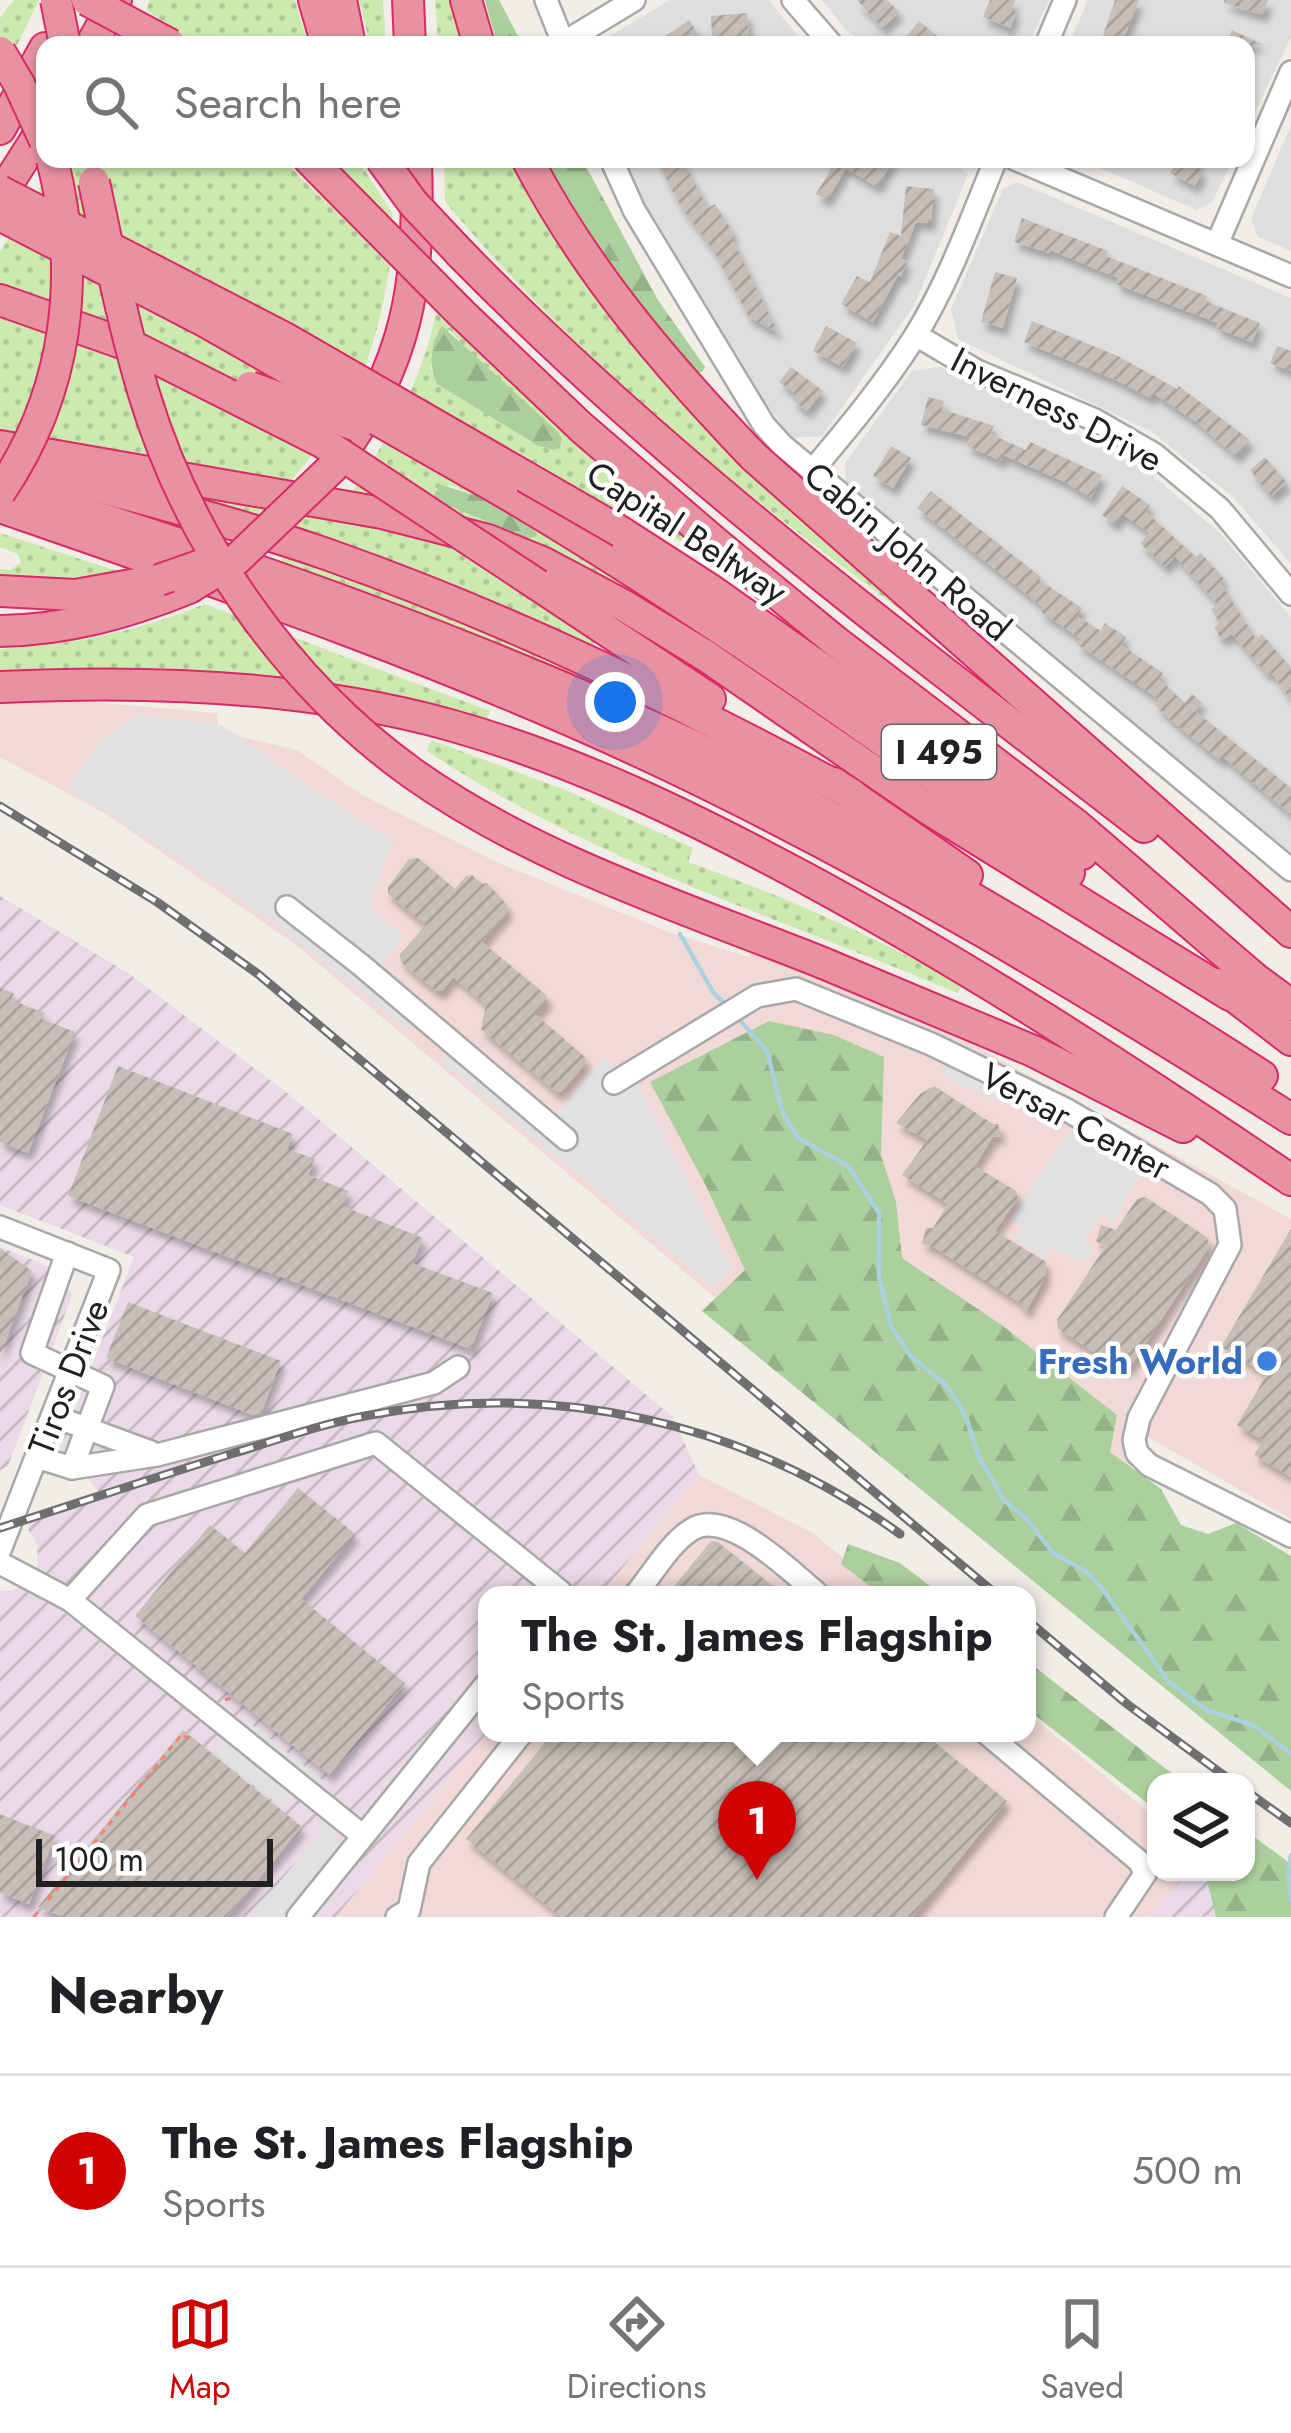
<!DOCTYPE html>
<style>
body{margin:0;font-family:Jost,sans-serif;background:#f2f2f2;color:#202124}
.controls{position:absolute;right:36px;bottom:36px;display:grid;overflow:hidden;border-radius:24px;box-shadow:0 3px 9px #0004}
.controls button{width:108px;height:108px;display:grid;place-items:center;padding:0;border:0;border-bottom:3px solid #e0e0e0;background:#fff;color:#202124;font:60px sans-serif}
.scale{position:absolute;left:36px;bottom:30px;width:237px;box-sizing:border-box;padding-left:12px;border:6px solid #212121;border-top:0;font-size:33px;line-height:42px;white-space:nowrap;color:#212121;-webkit-text-stroke:9px #fff;paint-order:stroke}
.you{position:absolute;left:615px;top:702px;width:42px;height:42px;margin:-30px;border:9px solid #fff;border-radius:50%;background:#1a73e8;box-shadow:0 0 0 18px #1a73e833}
.badge{display:grid;place-items:center;width:78px;height:78px;border-radius:50%;background:#d00202;color:#fff;font-size:39px;font-weight:700}
.pin{position:absolute;translate:-50% -99px;filter:drop-shadow(0 3px 6px #0008)}
.pin::after{content:'';position:absolute;top:63px;width:42px;height:36px;background:inherit;clip-path:polygon(0 0,100% 0,50% 100%)}
.popup{position:absolute;left:478px;top:1586px;width:558px;height:156px;box-sizing:border-box;display:grid;place-content:center;border-radius:24px;background:#fff;filter:drop-shadow(0 3px 9px #0005);font-size:39px;white-space:nowrap;color:#757577}
.popup b{font-size:45px;color:#202124}
.popup::after{content:'';position:absolute;left:50%;top:100%;margin-left:-24px;border:24px solid transparent;border-top-color:#fff}
.list{margin:0;padding:0;list-style:none}
h2{display:flex;justify-content:space-between;align-items:center;height:156px;margin:0;padding:0 48px;font-size:51px}
h2 small{font-size:39px;font-weight:400;color:#757577}
.list li{display:grid;grid-template-columns:78px 1fr auto;gap:36px;align-items:center;box-sizing:border-box;height:192px;padding:0 48px;border-top:3px solid #e0e0e0}
.list b{display:block;font-size:45px;white-space:nowrap}
.list p{margin:0;font-size:39px;white-space:nowrap;color:#757577}
.list em{font-size:39px;font-style:normal;color:#757577}
.icon{flex:none;width:66px;height:66px;fill:none;stroke:currentColor;stroke-width:2;stroke-linecap:round;stroke-linejoin:round}
.map{position:relative;flex:none;width:1291px;height:1917px;overflow:hidden}
.search{position:absolute;background:#fff;box-shadow:0 3px 9px #0004;left:36px;right:36px;top:36px;height:132px;display:flex;align-items:center;gap:30px;box-sizing:border-box;padding:0 42px;border-radius:24px;color:#757577;font-size:45px}
.sheet{height:348px;background:#fff}
nav{display:flex;justify-content:space-around;align-items:center;box-sizing:border-box;height:168px;border-top:3px solid #e0e0e0;background:#fff;font-size:33px;color:#757577}
nav a{display:grid;justify-items:center;gap:6px}
nav .on{color:#d00202}
.map>svg:first-child{display:block}
.residential{fill:#dfdede}
.commercial{fill:#f1d9d7}
.industrial{fill:url(#industrial-furrows)}
.grass{fill:url(#grass-dots);fill-rule:evenodd}
.forest{fill:url(#forest-firs)}
.parking{fill:#e1e1e1}
.lines{fill:none;stroke-linecap:round;stroke-linejoin:round}
.stream{stroke:#a9d2de;stroke-width:4.5}
.building{fill:url(#building-hatch);filter:url(#shadow)}
.minor-casing{stroke:#a8a8a8;stroke-width:26}
.highway-casing{stroke:#da2a66;stroke-width:34}
.path{stroke:#f97f71;stroke-width:3;stroke-dasharray:6 6;stroke-linecap:butt}
.minor{stroke:#fff;stroke-width:21}
.highway{stroke:#e791a1;stroke-width:30}
.rail-casing{stroke:#6f6f6f;stroke-width:9}
.rail{stroke:#fff;stroke-width:4.5;stroke-dasharray:14;stroke-linecap:butt}
.highway-bridge-casing{stroke:#da2a66;stroke-width:34;stroke-linecap:butt}
.highway-bridge{stroke:#e791a1;stroke-width:30}
.shop-dot{fill:#3f7fe0;stroke:#fff;stroke-width:4.5}
.labels{text-anchor:middle;dominant-baseline:central;stroke-width:9;stroke-linejoin:round;paint-order:stroke}
.shield{fill:#fff;stroke:#646464;stroke-width:3}
.shield-label{font-size:33px;font-weight:bold;fill:#212121}
.street-label{font-size:36px;fill:#212121;stroke:#fff}
.shop-label{font-size:36px;font-weight:bold;fill:#366cbe;stroke:#fff;text-anchor:end}
</style>
<div class="map">
<svg width="1291" height="1917" viewBox="0 0 1291 1917">
<defs>
<pattern id="industrial-furrows" width="10" height="10" patternUnits="userSpaceOnUse" patternTransform="scale(3)"><rect width="10" height="10" fill="#eadae7"/><path d="M-1 1l2-2M0 10L10 0M9 11l2-2" fill="none" stroke="#c8bbc6"/></pattern>
<pattern id="grass-dots" width="8" height="8" patternUnits="userSpaceOnUse" patternTransform="scale(3)"><rect width="8" height="8" fill="#cceaaf"/><path d="M2 2h.1M6 6h.1" fill="none" stroke="#afc896" stroke-width="1.8" stroke-linecap="round"/></pattern>
<pattern id="forest-firs" width="22" height="20" patternUnits="userSpaceOnUse" patternTransform="scale(3)"><rect width="22" height="20" fill="#acd09d"/><path d="M5 1l3.5 6h-7zM16 11l3.5 6h-7z" fill="#94b287"/></pattern>
<pattern id="building-hatch" width="6" height="6" patternUnits="userSpaceOnUse" patternTransform="scale(3)"><rect width="6" height="6" fill="#c6beb7"/><path d="M-1 1l2-2M0 6l6-6M5 7l2-2" fill="none" stroke="#aaa39d"/></pattern>
<filter id="shadow"><feDropShadow dx="4.5" dy="8" stdDeviation="3" flood-color="#0004"/></filter>
</defs>
<rect width="100%" height="100%" fill="#f1eee8"/>
<g class="residential">
<polygon points="670,0 769,0 805,45 595,45"/>
<polygon points="822,0 1049,0 1028,45 868,45 846,30"/>
<polygon points="1088,0 1291,0 1291,37 1246,131 1246,45 1068,45"/>
<polygon points="1291,125 1291,251 1258,237 1251,219"/>
<polygon points="624,159 948,159 968,174 915,304 822,436 792,438 766,404 637,189"/>
<polygon points="1079,159 1233,159 1212,202 1197,210"/>
<polygon points="1017,182 1291,298 1291,564 1233,497 1152,432 958,339 951,309 1003,189"/>
<polygon points="941,367 1140,465 1220,533 1291,617 1291,853 846,485 845,463 912,371"/>
</g>
<g class="commercial">
<polygon points="35,697 217,713 218,731 297,750 362,795 499,863 669,932 748,957 751,948 979,1048 1291,1219 1291,1519 1148,1437 1057,1594 983,1523 295,944 106,814 0,757 0,698"/>
<polygon points="699,1475 813,1533 887,1595 600,1595"/>
<polygon points="1027,1713 1156,1818 1156,1872 1187,1872 1150,1917 336,1917 487,1733 1027,1733"/>
</g>
<g class="industrial">
<polygon points="0,896 128,973 286,1092 673,1417 699,1475 600,1595 487,1595 487,1733 336,1917 0,1917 0,1591 13,1591 29,1580 38,1564 37,1545 28,1529 32,1517 101,1494 60,1448 134,1257 0,1205"/>
<polygon points="0,1247 61,1271 72,1296 8,1466 0,1470"/>
<polygon points="1187,1872 1229,1872 1275,1917 1150,1917"/>
</g>
<g class="grass">
<polygon points="14,0 39,0 0,81 0,18"/>
<polygon points="150,0 295,0 308,45 199,45 146,10"/>
<polygon points="359,0 383,0 386,45 370,45"/>
<polygon points="435,0 455,0 466,45 438,45"/>
<path d="M58,159h224l108,105c-15,97 -37,144 -100,218l-290,-48v-182z"/>
<polygon points="330,159 357,159 392,212 392,219"/>
<path d="M444,159h68l19,33 400,440c-170,-123 -353,-268 -486,-431z"/>
<path d="M436,313l129,121 133,111 -4,5 -65,-40 -30,54 31,20 -5,6 -275,-95c39,-57 72,-114 86,-182zM450,330l24,29 83,72 -3,19 -17,-5 -100,-61 -6,-15 5,-34zM450,485l39,16 39,37 -91,-39z"/>
<polygon points="169,483 359,519 474,548 595,641 590,649 165,494"/>
<polygon points="0,533 120,572 66,578 0,574 0,569 10,570 21,563 18,554 0,547"/>
<polygon points="284,555 431,606 652,703 821,793 279,567"/>
<path d="M205,604l285,107 -4,11c-88,-20 -174,-41 -264,-50 -74,-8 -148,-2 -222,3v-26c72,-5 138,-17 205,-45z"/>
<path d="M431,740l132,49 130,59 -5,14c95,34 186,74 274,123l-4,8c-180,-76 -368,-133 -531,-242z"/>
</g>
<g class="forest">
<polygon points="485,0 499,0 523,45 497,45"/>
<polygon points="543,159 582,159 658,300 705,367 702,372 690,374 643,321"/>
<path d="M442,326l115,105 5,8 -2,9 -6,2 -17,-5 -100,-61c-9,-16 -6,-44 5,-58z"/>
<polygon points="441,485 475,495 534,529 535,537 528,538 445,504 434,495"/>
<polygon points="769,1021 834,1035 884,1057 881,1155 896,1202 902,1258 1003,1326 1117,1415 1110,1452 1161,1489 1181,1525 1208,1534 1236,1523 1291,1556 1291,1791 702,1311 745,1270 706,1186 650,1082"/>
<polygon points="848,1544 900,1563 942,1595 881,1595 841,1564"/>
<polygon points="1027,1661 1183,1782 1156,1782 1156,1810 1027,1709"/>
<polygon points="1246,1831 1291,1864 1291,1917 1216,1917 1205,1872 1246,1872"/>
</g>
<g class="parking">
<polygon points="137,715 222,725 346,812 393,840 368,906 404,937 366,981 414,1021 407,1030 273,922 68,787 101,741"/>
<polygon points="450,1051 544,1129 603,1058 641,1090 732,1271 712,1287 441,1061"/>
<polygon points="947,1064 1008,1092 1002,1104 942,1076"/>
<polygon points="1069,1131 1141,1175 1112,1221 1101,1215 1084,1240 1094,1249 1085,1263 1051,1248 1044,1258 1014,1239 1022,1226 1011,1219"/>
<polygon points="245,1719 325,1782 320,1788 307,1778 283,1808 215,1756"/>
<polygon points="330,1820 340,1850 286,1917 251,1917"/>
</g>
<g class="lines">
<g class="stream">
<polyline points="680,934 713,992 725,1004"/>
<polyline points="737,1017 767,1051 782,1111 798,1138 848,1166 879,1213 879,1276 891,1327 911,1356 944,1383 955,1398 967,1420 979,1457 1004,1500 1026,1518 1053,1553 1087,1572 1101,1587 1169,1682 1207,1710 1255,1726 1291,1754"/>
<polyline points="1291,1855 1288,1873 1291,1901"/>
</g>
</g>
<g class="building">
<polygon points="857,0 887,0 899,12 882,28"/>
<polygon points="990,0 1015,0 1011,10 1016,12 1010,28 983,17"/>
<polygon points="1115,0 1139,0 1121,45 1100,45"/>
<polygon points="1224,0 1268,0 1263,15 1224,3"/>
<polygon points="747,13 749,35 712,38 711,16"/>
<polygon points="689,20 702,39 694,45 653,45"/>
<polygon points="919,21 948,45 912,45 904,39"/>
<polygon points="1232,30 1264,45 1225,45"/>
<polygon points="656,159 682,159 708,208 715,204 734,234 731,236 778,333 749,317 712,248 681,207"/>
<polygon points="830,159 894,159 877,187 846,168 827,200 816,194 835,162"/>
<polygon points="1178,159 1200,159 1195,167 1203,171 1195,186 1170,173"/>
<polygon points="906,186 934,189 931,223 916,222 901,259 907,261 901,277 898,275 873,322 841,304 857,276 870,282 890,232 901,236"/>
<polygon points="1022,218 1108,251 1106,256 1207,296 1205,301 1260,323 1252,342 1216,328 1218,323 1116,284 1118,278 1050,250 1049,253 1014,242"/>
<polygon points="995,272 1017,278 1003,328 981,322"/>
<polygon points="1032,321 1118,356 1177,389 1179,386 1250,440 1236,456 1196,422 1153,393 1150,398 1116,380 1024,342"/>
<polygon points="826,326 857,343 843,367 813,351"/>
<polygon points="1277,346 1291,351 1291,371 1270,363"/>
<polygon points="791,367 823,391 807,411 792,400 797,395 779,382"/>
<polygon points="928,397 944,401 941,409 994,426 990,434 1026,450 1030,442 1102,475 1091,498 1065,482 1003,455 1001,461 967,446 970,437 921,425"/>
<polygon points="891,446 911,458 893,488 873,476"/>
<polygon points="1265,457 1287,483 1271,496 1250,470"/>
<polygon points="1122,486 1150,505 1146,512 1196,557 1201,553 1224,579 1220,582 1256,639 1262,634 1291,668 1291,700 1271,672 1268,675 1232,634 1222,640 1214,627 1220,623 1211,609 1218,605 1175,556 1165,567 1140,543 1150,533 1122,514 1115,524 1102,515"/>
<polygon points="931,491 1041,577 1039,580 1082,608 1077,616 1101,631 1105,623 1126,637 1121,645 1163,673 1159,679 1185,703 1192,694 1202,703 1195,711 1291,788 1291,815 1223,757 1220,760 1180,728 1155,705 1160,700 1077,644 1081,639 1040,611 1043,607 917,508"/>
<polygon points="418,858 455,889 466,876 472,875 482,884 487,883 507,905 508,911 482,942 546,995 547,1002 535,1014 585,1057 586,1063 562,1091 556,1092 481,1029 486,1004 453,977 442,991 436,991 401,962 400,954 426,925 388,894 388,887 409,859"/>
<polygon points="0,988 14,993 11,1000 45,1013 42,1019 75,1032 28,1153 0,1142"/>
<polygon points="118,1066 293,1134 287,1149 315,1159 308,1175 349,1191 342,1206 423,1238 412,1263 493,1293 471,1349 68,1196"/>
<polygon points="934,1086 993,1124 998,1124 1001,1136 993,1137 975,1166 1016,1191 1018,1198 995,1231 1046,1262 1045,1277 1026,1312 1019,1302 932,1246 922,1244 926,1228 933,1228 948,1204 902,1175 927,1140 896,1123 920,1094"/>
<polygon points="1145,1197 1207,1237 1209,1247 1130,1367 1121,1369 1058,1329 1057,1320 1105,1247 1096,1241 1101,1225 1116,1230 1137,1199"/>
<polygon points="1291,1229 1291,1477 1254,1455 1263,1440 1237,1425 1267,1374 1221,1347"/>
<polygon points="0,1248 32,1271 1,1353 0,1353"/>
<polygon points="128,1302 281,1361 261,1413 253,1415 106,1358"/>
<polygon points="298,1488 355,1534 301,1599 405,1683 329,1775 135,1616 210,1525 245,1553"/>
<polygon points="711,1541 718,1542 784,1595 667,1595"/>
<polygon points="183,1730 302,1827 227,1917 64,1917 38,1907"/>
<polygon points="553,1733 923,1733 1007,1801 912,1917 562,1917 466,1839"/>
<polygon points="0,1814 55,1836 29,1904 0,1893"/>
</g>
<g class="lines">
<defs>
<g id="minor">
<polyline points="546,0 564,45"/>
<polyline points="793,0 832,45"/>
<polyline points="563,43 634,0"/>
<polyline points="1046,45 1065,0"/>
<polyline points="611,159 634,210 764,425 782,445 1291,870"/>
<polyline points="1015,159 1291,276"/>
<polyline points="1217,244 1291,72"/>
<polyline points="916,335 977,371 1095,420 1154,454 1220,509 1291,594"/>
<path d="M812,471c36,-43 72,-86 102,-133 35,-56 57,-119 82,-179"/>
<polyline points="287,907 361,965 566,1139"/>
<polyline points="614,1083 757,996 796,989 931,1044 1067,1110 1210,1194 1225,1209 1230,1245 1139,1418 1134,1440 1137,1453 1149,1465 1291,1536"/>
<polyline points="0,1227 109,1270 0,1550"/>
<polyline points="67,1253 32,1353 103,1386 72,1468"/>
<polyline points="53,1416 151,1452"/>
<polyline points="37,1457 72,1468 157,1455 434,1383 458,1367"/>
<polyline points="0,1563 70,1600 363,1836"/>
<path d="M635,1595c17,-20 34,-51 56,-65 36,-24 101,43 128,65"/>
<polyline points="70,1600 147,1515 376,1443 561,1592 558,1595"/>
<polyline points="986,1733 1140,1862 1145,1874 1116,1917"/>
<polyline points="298,1917 487,1683"/>
<polyline points="397,1917 409,1910 419,1863 522,1733"/>
</g>
<g id="highway">
<polyline points="314,0 327,45"/>
<polyline points="341,0 350,45"/>
<polyline points="408,0 410,45"/>
<polyline points="466,0 479,45"/>
<polyline points="91,45 116,0"/>
<polyline points="0,129 45,48"/>
<polyline points="309,159 375,226"/>
<path d="M527,159c59,113 139,206 226,297l538,476"/>
<polyline points="0,196 45,125"/>
<path d="M460,253c209,214 448,391 684,574"/>
<polyline points="0,300 136,348"/>
<polyline points="461,313 582,428 717,544 835,641 1075,824 1253,977"/>
<polyline points="0,446 382,513 488,540 544,563 623,605 706,656 927,808 1230,995"/>
<path d="M333,467c76,-108 87,-178 83,-308"/>
<path d="M40,470c96,28 195,52 289,85 182,64 353,148 522,239"/>
<path d="M502,491c197,116 381,249 567,382"/>
<path d="M23,494c228,70 456,151 673,253 65,30 129,67 192,103 127,71 251,147 374,226"/>
<path d="M0,507c226,78 452,155 668,258 216,103 421,226 623,354"/>
<polyline points="621,532 711,590 1082,854"/>
<polyline points="538,585 710,699"/>
<polyline points="0,591 75,595 159,580"/>
<path d="M0,631c67,-1 127,-18 189,-43"/>
<path d="M0,687c147,-7 307,-2 450,38 125,35 242,92 357,154 168,91 326,194 484,301"/>
<polyline points="834,783 967,875"/>
<polyline points="823,963 1033,1051 1183,1127"/>
<polyline points="1238,966 1291,1005"/>
<polyline points="1218,984 1291,1040"/>
</g>
</defs>
<use href="#minor" class="minor-casing"/>
<use href="#highway" class="highway-casing"/>
<g class="path">
<polyline points="225,1700 234,1697"/>
<polyline points="48,1900 182,1734 188,1739"/>
<polyline points="34,1917 41,1908"/>
</g>
<use href="#minor" class="minor"/>
<use href="#highway" class="highway"/>
<defs>
<g id="rail">
<polyline points="0,806 157,902 258,974 997,1595"/>
<path d="M0,1528c78,-25 156,-51 234,-75 43,-13 87,-29 131,-37 189,-37 380,6 535,118"/>
<polyline points="1027,1620 1127,1704 1233,1782"/>
<polyline points="1246,1791 1291,1823"/>
</g>
</defs>
<use href="#rail" class="rail-casing"/>
<use href="#rail" class="rail"/>
<defs>
<g id="highway-bridge">
<polyline points="56,0 65,45"/>
<polyline points="87,0 171,45"/>
<polyline points="0,52 19,84 45,141"/>
<polyline points="381,159 413,203 460,253"/>
<path d="M94,182c15,71 29,142 50,212 45,148 141,288 268,379 122,87 273,135 411,190"/>
<polyline points="0,191 283,337 621,532"/>
<polyline points="0,215 206,322 502,491"/>
<polyline points="375,226 461,313"/>
<polyline points="136,348 322,442 538,585"/>
<polyline points="250,387 357,426"/>
<path d="M0,492c68,-100 82,-217 52,-333"/>
<polyline points="159,580 210,562"/>
<polyline points="189,588 237,559 333,467"/>
</g>
</defs>
<use href="#highway-bridge" class="highway-bridge-casing"/>
<use href="#highway-bridge" class="highway-bridge"/>
</g>
<circle class="shop-dot" cx="1267" cy="1361" r="12"/>
<g class="labels">
<rect class="shield" x="882" y="725" width="114" height="54" rx="9"/>
<g class="shield-label">
<text x="939" y="752">I 495</text>
</g>
<g class="street-label">
<text transform="translate(1057 409) rotate(27)">Inverness Drive</text>
<text transform="translate(687 532) rotate(33)">Capital Beltway</text>
<text transform="translate(908 551) rotate(40)">Cabin John Road</text>
<text transform="translate(1076 1121) rotate(28)">Versar Center</text>
<text transform="translate(68 1377) rotate(-69)">Tiros Drive</text>
</g>
<g class="shop-label">
<text x="1243" y="1361">Fresh World</text>
</g>
</g>
</svg>
<div class="controls">
<button><svg class="icon" aria-label="layers" viewBox="0 0 24 24"><path d="M12 4l9 5-9 5-9-5zM3 14l9 5 9-5"/></svg></button>
</div>
<div class="scale">100 m</div>
<div class="you"></div>
<div class="pin badge" style="left:757px;top:1880px">1</div>
<div class="popup"><b>The St. James Flagship</b>Sports</div>
<div class="search"><svg class="icon" aria-label="search" viewBox="0 0 24 24"><circle cx="10" cy="10" r="6"/><path d="M15 15l6 6"/></svg>Search here</div>
</div>
<section class="sheet">
<h2>Nearby<small></small></h2>
<ul class="list">
<li><span class="badge">1</span><div><b>The St. James Flagship</b><p>Sports</p></div><em>500 m</em></li>
</ul>
</section>
<nav>
<a class="on"><svg class="icon" aria-label="map" viewBox="0 0 24 24"><path d="M3 6l6-2 6 2 6-2v14l-6 2-6-2-6 2zM9 4v14M15 6v14"/></svg>Map</a>
<a><svg class="icon" aria-label="directions" viewBox="0 0 24 24"><path d="M12 3l9 9-9 9-9-9zM9 14v-3h6M13 9l2 2-2 2"/></svg>Directions</a>
<a><svg class="icon" aria-label="saved" viewBox="0 0 24 24"><path d="M7 4h10v16l-5-4-5 4z"/></svg>Saved</a>
</nav>
